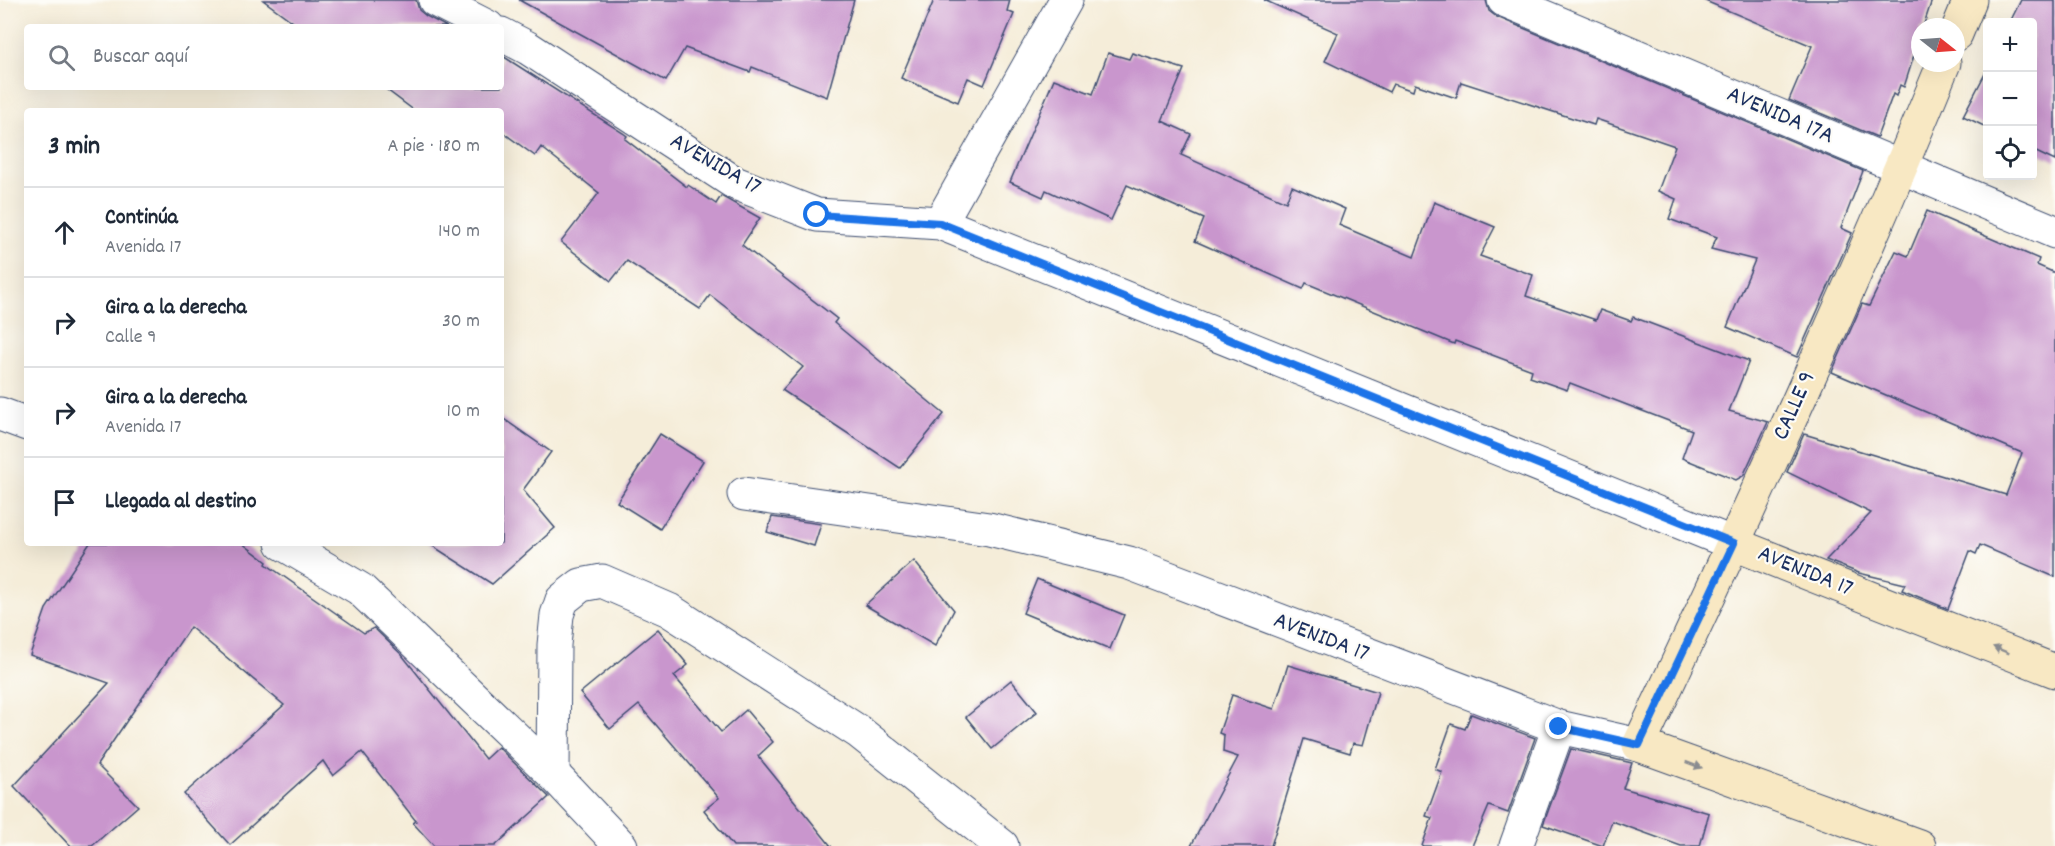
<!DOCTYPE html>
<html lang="es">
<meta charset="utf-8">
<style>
body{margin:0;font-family:Dekko,sans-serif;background:#f6f6f7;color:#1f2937}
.controls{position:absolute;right:18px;top:18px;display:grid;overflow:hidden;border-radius:6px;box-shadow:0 6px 24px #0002}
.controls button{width:54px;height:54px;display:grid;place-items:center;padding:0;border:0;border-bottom:2px solid #e0e1e3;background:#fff;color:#1f2937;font:30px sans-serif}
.compass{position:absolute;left:1911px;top:18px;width:54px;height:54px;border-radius:50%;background:#fff;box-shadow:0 6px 24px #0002;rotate:107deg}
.stop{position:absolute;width:18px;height:18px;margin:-14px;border:4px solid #1a73e8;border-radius:50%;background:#fff}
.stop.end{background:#1a73e8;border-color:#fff;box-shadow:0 2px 6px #0008}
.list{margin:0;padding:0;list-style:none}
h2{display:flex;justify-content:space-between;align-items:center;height:78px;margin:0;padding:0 24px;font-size:26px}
h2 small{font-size:20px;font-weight:400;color:#747a83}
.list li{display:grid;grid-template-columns:39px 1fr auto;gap:18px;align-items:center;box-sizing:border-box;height:90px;padding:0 24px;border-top:2px solid #e0e1e3}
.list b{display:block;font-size:22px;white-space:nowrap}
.list p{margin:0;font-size:20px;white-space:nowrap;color:#747a83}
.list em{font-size:20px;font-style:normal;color:#747a83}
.icon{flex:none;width:33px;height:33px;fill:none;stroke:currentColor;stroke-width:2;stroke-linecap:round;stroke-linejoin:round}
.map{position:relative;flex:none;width:2055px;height:846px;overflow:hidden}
.search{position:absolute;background:#fff;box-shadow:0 6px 24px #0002;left:24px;top:24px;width:480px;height:66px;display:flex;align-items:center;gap:15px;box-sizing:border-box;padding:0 21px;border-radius:6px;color:#747a83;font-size:22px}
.panel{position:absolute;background:#fff;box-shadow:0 6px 24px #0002;left:24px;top:108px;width:480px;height:438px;border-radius:6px}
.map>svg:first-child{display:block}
.building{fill:#c996cd}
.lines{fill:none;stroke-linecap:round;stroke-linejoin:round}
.street-casing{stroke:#3c4c70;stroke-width:35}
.secondary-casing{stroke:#3c4c70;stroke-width:35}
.street{stroke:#fff;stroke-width:33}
.secondary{stroke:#f8e8c3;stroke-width:33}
.oneway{fill:#8a8c90}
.route{stroke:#1a73e8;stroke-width:8}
.labels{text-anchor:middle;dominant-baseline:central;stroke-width:4.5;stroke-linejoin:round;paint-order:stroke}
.street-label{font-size:24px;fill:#1b2f5e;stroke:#fdfcf7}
</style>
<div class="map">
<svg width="2055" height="846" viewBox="0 0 2055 846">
<rect width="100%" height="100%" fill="#fdfcf7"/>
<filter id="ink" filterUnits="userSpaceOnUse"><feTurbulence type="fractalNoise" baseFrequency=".0167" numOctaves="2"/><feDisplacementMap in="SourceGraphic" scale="12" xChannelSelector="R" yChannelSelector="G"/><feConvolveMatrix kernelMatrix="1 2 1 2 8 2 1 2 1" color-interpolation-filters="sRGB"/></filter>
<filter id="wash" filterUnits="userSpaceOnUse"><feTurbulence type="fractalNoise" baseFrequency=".008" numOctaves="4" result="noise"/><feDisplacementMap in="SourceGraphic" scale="24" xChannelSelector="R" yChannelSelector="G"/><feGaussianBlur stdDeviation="1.35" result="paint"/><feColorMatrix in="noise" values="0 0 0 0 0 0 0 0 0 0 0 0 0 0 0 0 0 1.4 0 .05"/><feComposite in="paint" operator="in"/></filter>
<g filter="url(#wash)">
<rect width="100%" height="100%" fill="#f5edd9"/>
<g id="blocks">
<g class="building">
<polygon points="263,0 416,0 419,10 426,16 447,27 300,27"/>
<polygon points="519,0 854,0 827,97 752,67 750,72 685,48 666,81"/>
<polygon points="934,0 1010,0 1007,11 1014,14 984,85 968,78 958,102 901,78"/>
<polygon points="1264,0 1486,0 1489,11 1497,17 1863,171 1841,228 1852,233 1797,357 1727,327 1755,260 1711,249 1717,237 1669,219 1676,199 1658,191 1675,146 1596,119 1594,125 1461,82 1456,98 1415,84 1413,91 1393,84 1389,92 1325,61 1338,33"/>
<polygon points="1703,0 1932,0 1923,27 1920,27 1920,37 1904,87 1900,85 1896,96 1893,94 1877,137 1789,100 1812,46"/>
<polygon points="2021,0 2055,0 2055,161 2032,150 2032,22 2010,22"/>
<polygon points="1108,53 1129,59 1132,53 1184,69 1162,121 1191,134 1181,155 1286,202 1292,186 1345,209 1339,225 1414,257 1434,202 1495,227 1480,256 1533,275 1526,296 1596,320 1600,310 1631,321 1633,317 1749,361 1729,411 1768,422 1743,476 1736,480 1682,458 1692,430 1570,383 1567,390 1530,377 1532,370 1455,341 1454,344 1306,283 1303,289 1195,241 1204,219 1127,185 1111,220 1046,190 1043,197 1010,182 1054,79 1093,94"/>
<polygon points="501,55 623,133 627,136 625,139 687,187 688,185 716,204 721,196 760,218 742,245 837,319 834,323 944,414 900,468 782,390 803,367 710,295 700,309 627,261 611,281 561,242 599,193 541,147 535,156 501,131 501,111 415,111 383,87 501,87"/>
<polygon points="1988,68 1988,128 1963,116"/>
<polygon points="1927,211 2039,259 2037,265 2055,273 2055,577 1980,545 1976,554 1970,551 1948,609 1902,590 1905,584 1859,573 1826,560 1871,513 1787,472 1804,434 2006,495 2022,453 1832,372 1862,304 1869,306 1896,251 1908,256"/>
<polygon points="501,417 551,452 523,490 555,528 492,584 428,543 501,543"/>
<polygon points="660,434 703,461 660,529 617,502"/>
<polygon points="772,517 821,524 814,546 767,532"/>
<polygon points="90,543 242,543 267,562 266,564 364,633 374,628 402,655 485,759 498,747 549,797 495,846 434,846 413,823 416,821 362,752 333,776 323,761 230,845 184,794 284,705 190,627 97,765 138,806 92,846 70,846 14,786 109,683 30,655 46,609"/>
<polygon points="914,561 954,610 935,646 865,605"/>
<polygon points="1037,579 1124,615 1110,649 1023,613"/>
<polygon points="658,629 688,665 674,676 721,732 746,710 773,742 758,756 831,846 733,846 704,810 719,798 639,705 610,729 580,693"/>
<polygon points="1288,665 1378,692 1363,745 1353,743 1350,753 1304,739 1271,846 1191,846 1238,757 1223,752 1224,735 1219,733 1232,695 1274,709"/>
<polygon points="1011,680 1037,712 992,749 966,717"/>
<polygon points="1471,714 1535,738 1508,813 1489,806 1472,846 1422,846 1432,818 1426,816 1442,772 1435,769 1451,724 1465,729"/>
<polygon points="1571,749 1632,763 1623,788 1709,813 1700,846 1681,846 1612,821 1603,846 1543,825"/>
</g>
</g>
</g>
<g filter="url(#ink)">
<use href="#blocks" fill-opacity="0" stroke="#3c4c70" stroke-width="1.5"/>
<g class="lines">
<defs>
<g id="street">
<polyline points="435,0 488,27"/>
<polyline points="1504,0 2055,232"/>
<polyline points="501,34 528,48 735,183 817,215 940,223 1734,544"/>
<polyline points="940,223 1066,0"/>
<polyline points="0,414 27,424"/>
<polyline points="744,494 989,529 1129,563 1559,727 1639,745"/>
<polyline points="282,543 360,589 553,774 621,846"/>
<polyline points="553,774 554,645 557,615 562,600 581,585 602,581 669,610 859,732 1002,846"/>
<polyline points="1516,846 1559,727"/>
</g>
<g id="secondary">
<polyline points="1956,34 1970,0"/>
<polyline points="1734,544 2055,671"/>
<path d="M1919,846l-280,-101c106,-225 211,-451 305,-682"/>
</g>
</defs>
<use href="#street" class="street-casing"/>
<use href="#secondary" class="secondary-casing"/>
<use href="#street" class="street"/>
<use href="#secondary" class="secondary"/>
</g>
<defs><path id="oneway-solid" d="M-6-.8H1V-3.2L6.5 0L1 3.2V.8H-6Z" transform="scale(1.5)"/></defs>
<g class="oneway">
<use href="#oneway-solid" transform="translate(2001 650) rotate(-158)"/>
<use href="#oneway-solid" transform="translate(1694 765) rotate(20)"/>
</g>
</g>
<g class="lines" filter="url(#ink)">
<polyline class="route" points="817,215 940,223 1734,543 1639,745 1559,727"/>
</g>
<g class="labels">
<g class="street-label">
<text transform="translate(1780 116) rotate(23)">AVENIDA 17A</text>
<text transform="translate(715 165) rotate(30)">AVENIDA 17</text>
<text transform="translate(1795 406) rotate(-66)">CALLE 9</text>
<text transform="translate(1805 572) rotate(22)">AVENIDA 17</text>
<text transform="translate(1321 638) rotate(21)">AVENIDA 17</text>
</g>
</g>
</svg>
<div class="controls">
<button>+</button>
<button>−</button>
<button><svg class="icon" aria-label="locate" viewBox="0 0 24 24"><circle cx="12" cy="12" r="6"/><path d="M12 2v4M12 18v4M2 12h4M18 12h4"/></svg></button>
</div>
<svg class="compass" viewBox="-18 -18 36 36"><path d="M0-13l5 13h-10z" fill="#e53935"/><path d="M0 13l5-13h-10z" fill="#747a83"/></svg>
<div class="stop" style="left:817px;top:215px"></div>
<div class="stop end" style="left:1559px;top:727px"></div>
<div class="search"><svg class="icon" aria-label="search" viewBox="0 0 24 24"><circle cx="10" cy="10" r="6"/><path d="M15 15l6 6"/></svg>Buscar aquí</div>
<section class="panel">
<h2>3 min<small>A pie · 180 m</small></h2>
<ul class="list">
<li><svg class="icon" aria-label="ahead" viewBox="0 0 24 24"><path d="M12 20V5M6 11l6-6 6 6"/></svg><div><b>Continúa</b><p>Avenida 17</p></div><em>140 m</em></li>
<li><svg class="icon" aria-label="right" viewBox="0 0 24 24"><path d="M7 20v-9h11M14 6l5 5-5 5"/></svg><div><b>Gira a la derecha</b><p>Calle 9</p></div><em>30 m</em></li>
<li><svg class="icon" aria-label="right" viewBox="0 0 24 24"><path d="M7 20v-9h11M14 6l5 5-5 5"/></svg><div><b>Gira a la derecha</b><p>Avenida 17</p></div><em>10 m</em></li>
<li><svg class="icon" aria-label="arrive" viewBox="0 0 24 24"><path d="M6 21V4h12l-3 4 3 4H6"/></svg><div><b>Llegada al destino</b></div></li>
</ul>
</section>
</div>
